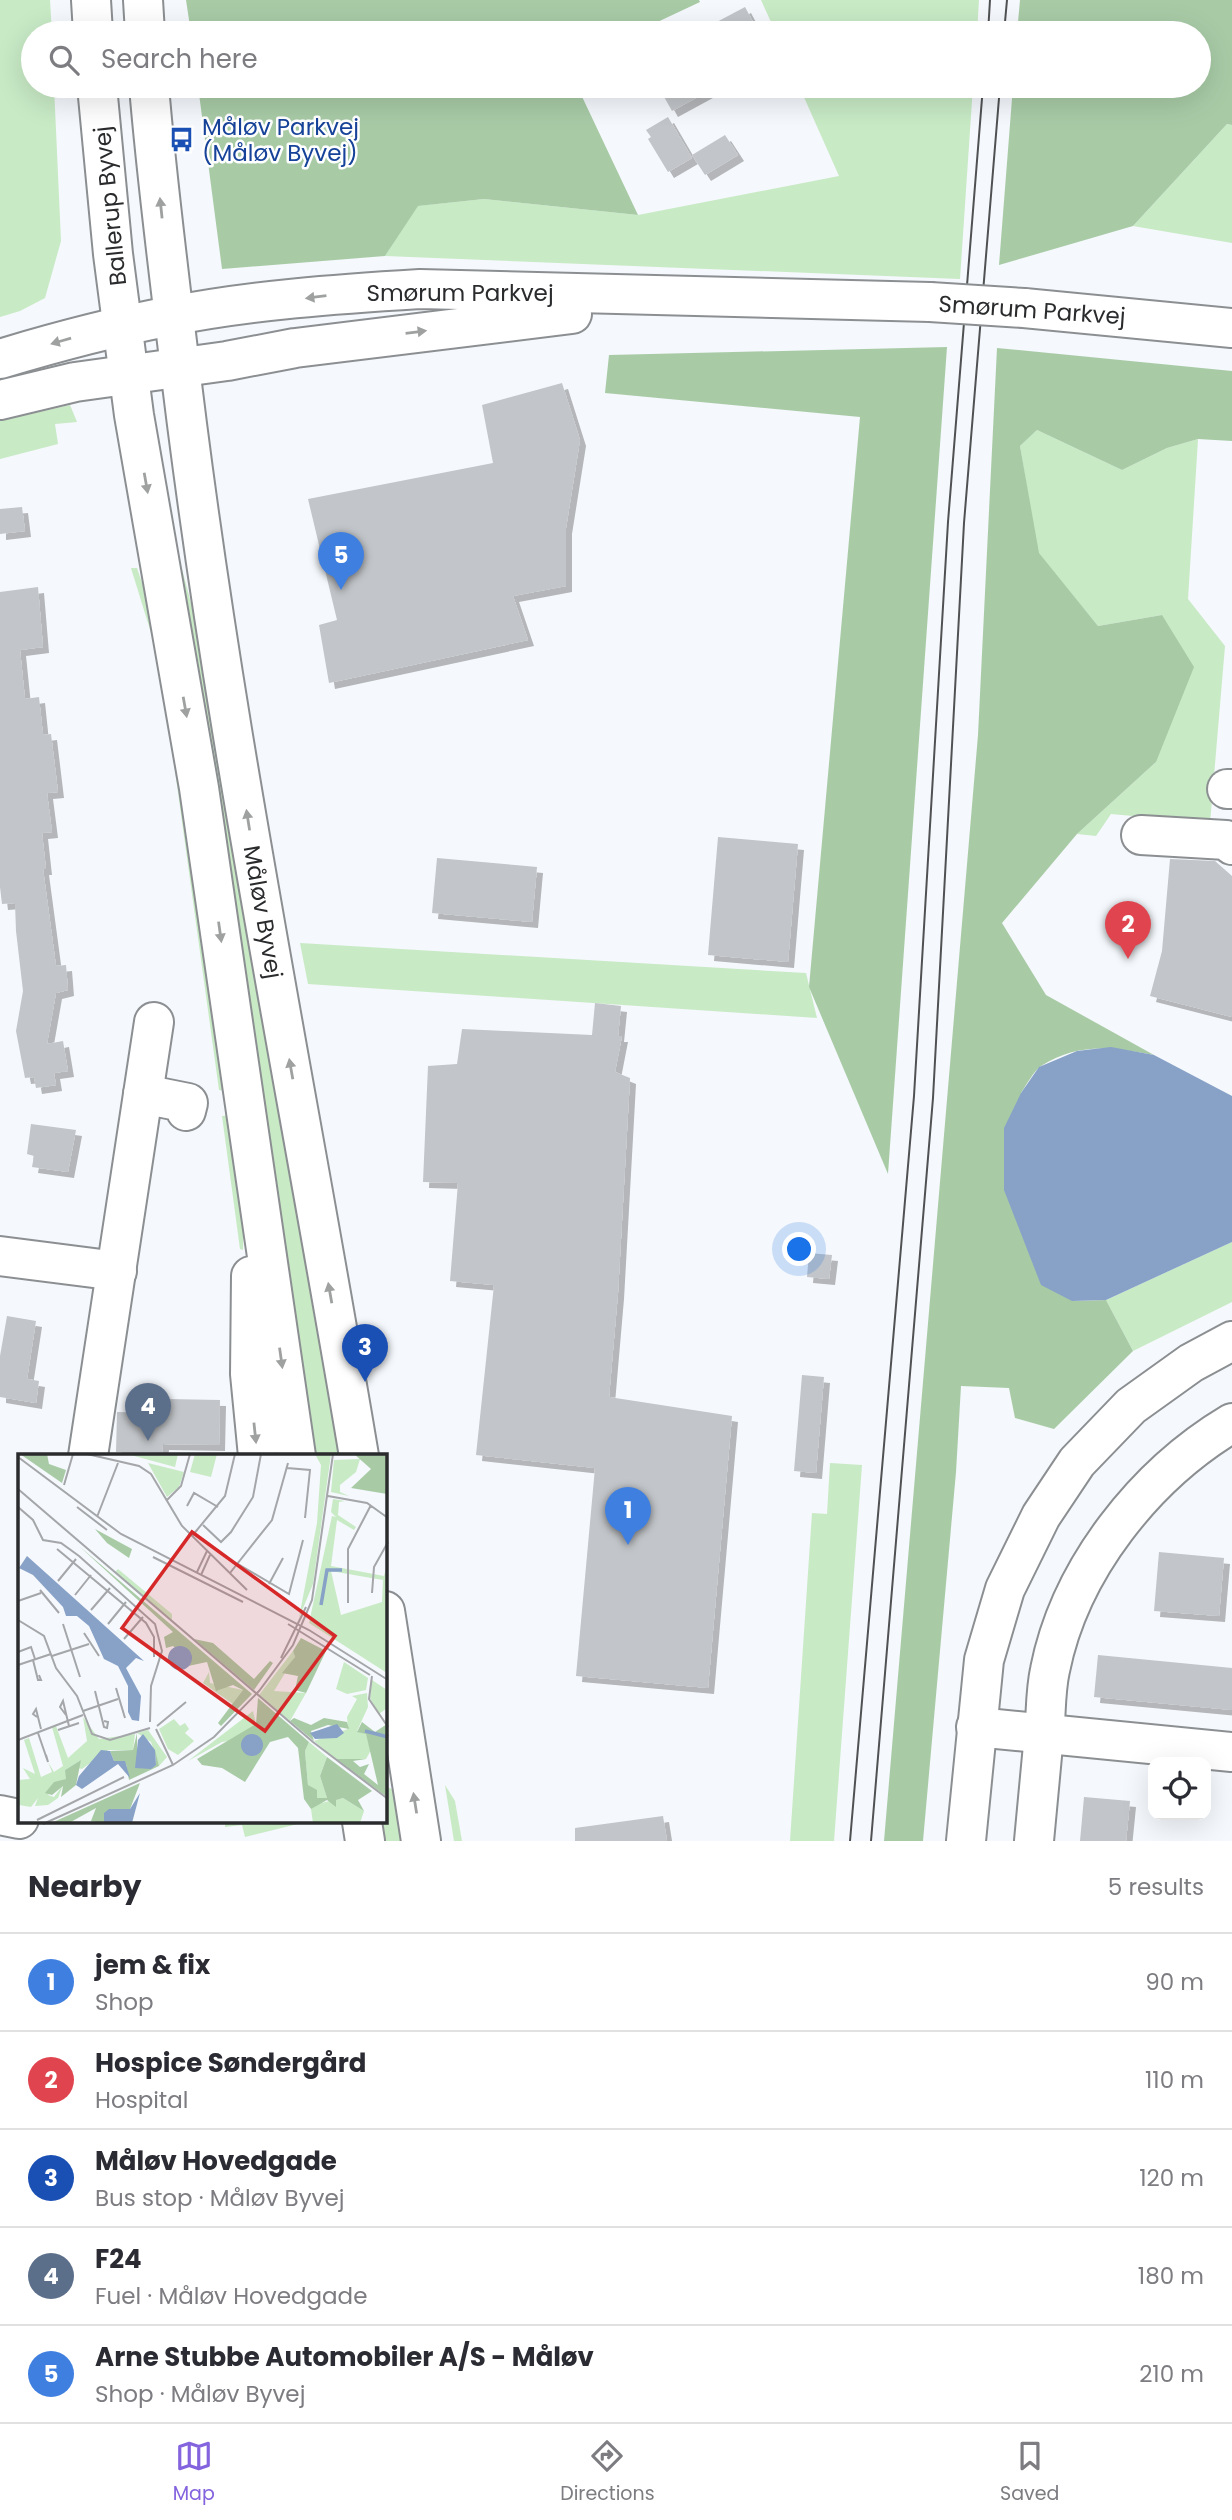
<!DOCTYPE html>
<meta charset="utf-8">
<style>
body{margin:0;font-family:Poppins,sans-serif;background:#f2f2f3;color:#2b2b33}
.controls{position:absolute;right:21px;bottom:21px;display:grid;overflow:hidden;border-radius:14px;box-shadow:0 7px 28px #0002}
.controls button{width:63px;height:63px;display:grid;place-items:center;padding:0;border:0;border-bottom:2px solid #e1e1e2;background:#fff;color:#2b2b33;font:35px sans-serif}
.you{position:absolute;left:800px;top:1250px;width:24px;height:24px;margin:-18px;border:5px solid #fff;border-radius:50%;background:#1a73e8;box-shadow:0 0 0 10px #1a73e833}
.badge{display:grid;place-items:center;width:46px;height:46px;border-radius:50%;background:#8363de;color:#fff;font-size:23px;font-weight:700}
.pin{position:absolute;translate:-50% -58px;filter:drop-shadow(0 2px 4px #0008)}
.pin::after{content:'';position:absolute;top:37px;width:24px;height:21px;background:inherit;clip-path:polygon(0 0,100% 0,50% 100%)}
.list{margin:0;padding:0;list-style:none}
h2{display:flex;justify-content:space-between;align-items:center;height:91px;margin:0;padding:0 28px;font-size:30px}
h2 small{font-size:23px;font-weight:400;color:#7c7c81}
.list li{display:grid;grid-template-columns:46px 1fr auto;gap:21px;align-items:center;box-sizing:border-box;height:98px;padding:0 28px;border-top:2px solid #e1e1e2}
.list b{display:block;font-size:26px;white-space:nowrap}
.list p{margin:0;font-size:23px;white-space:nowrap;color:#7c7c81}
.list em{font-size:23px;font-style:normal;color:#7c7c81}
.icon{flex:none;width:38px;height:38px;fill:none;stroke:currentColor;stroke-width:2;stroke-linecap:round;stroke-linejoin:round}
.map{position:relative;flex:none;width:1232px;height:1841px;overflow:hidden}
.search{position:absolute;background:#fff;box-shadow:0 7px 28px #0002;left:21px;right:21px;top:21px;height:77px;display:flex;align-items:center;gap:18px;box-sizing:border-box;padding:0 24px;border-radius:38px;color:#7c7c81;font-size:26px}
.sheet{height:581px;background:#fff}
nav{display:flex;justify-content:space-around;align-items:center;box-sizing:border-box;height:98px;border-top:2px solid #e1e1e2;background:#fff;font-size:19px;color:#7c7c81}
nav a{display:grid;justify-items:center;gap:4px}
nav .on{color:#8363de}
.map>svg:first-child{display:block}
.green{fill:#c8eac5}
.forest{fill:#a8cba6}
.water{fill:#87a1c7}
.building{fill:#c2c5c9;filter:url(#shadow)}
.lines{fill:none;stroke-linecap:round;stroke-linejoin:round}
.minor-casing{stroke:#8c8f92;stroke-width:42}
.major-casing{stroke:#8c8f92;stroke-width:42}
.minor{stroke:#fff;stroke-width:38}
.major{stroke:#fff;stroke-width:38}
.tram{stroke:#505153;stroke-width:2}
.minor-bridge-casing{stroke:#8c8f92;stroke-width:42;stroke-linecap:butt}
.minor-bridge{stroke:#fff;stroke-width:38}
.oneway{fill:#9fa0a0}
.labels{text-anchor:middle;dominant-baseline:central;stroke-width:5;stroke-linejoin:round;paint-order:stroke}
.transit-label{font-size:23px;fill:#164399;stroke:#fff;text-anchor:start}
.street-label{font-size:23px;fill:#2a2b2d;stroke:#fff}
.inset-river{fill:none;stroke:#87a1c7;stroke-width:3.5}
.inset-road{fill:none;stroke:#a4a6a9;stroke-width:2}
.view{fill:#d62828;fill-opacity:0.15;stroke:#d62828;stroke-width:3.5}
.inset-edge{fill:none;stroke:#2a2b2d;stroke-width:3.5}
</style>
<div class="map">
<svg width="1232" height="1841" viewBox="0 0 1232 1841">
<defs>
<filter id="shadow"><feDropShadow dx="6" dy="6" stdDeviation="0" flood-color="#0004"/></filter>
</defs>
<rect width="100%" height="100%" fill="#f5f8fc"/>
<g class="green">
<polygon points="0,0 50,0 52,33 33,33 33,86 54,86 61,241 45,298 20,311 0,317"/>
<polygon points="761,0 979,0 977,33 776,33"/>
<polygon points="799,86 973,86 960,279 385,256 417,206 484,199 638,215 839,176"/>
<polygon points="1227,124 1232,125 1232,243 1133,226"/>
<polygon points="70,405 77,422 55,424 58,444 0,459 0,421"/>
<polygon points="1037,430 1122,470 1167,448 1198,439 1188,599 1225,646 1210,823 1111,814 1096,836 1077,834 1156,762 1162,615 1098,626 1038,553 1020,446"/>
<polygon points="131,568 137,568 159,633 230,1092 219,1090 160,662"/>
<polygon points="179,568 182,569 201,641 261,1016 341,1456 323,1456 307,1452"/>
<polygon points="300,943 806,973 817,1018 308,984"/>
<polygon points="233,1115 244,1202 243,1250 240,1249 222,1116"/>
<polygon points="1232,1242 1232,1302 1133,1351 1106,1300"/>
<polygon points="830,1463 862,1465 834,1841 790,1841 812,1513 827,1514"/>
<polygon points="445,1785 455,1801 462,1841 454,1841"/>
<polygon points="385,1786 398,1792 405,1841 382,1841 378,1822 385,1822"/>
<polygon points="225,1822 306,1822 245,1837 242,1825 225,1827"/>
</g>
<g class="forest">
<polygon points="186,0 699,0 700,2 634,33 191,33"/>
<polygon points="1020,0 1232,0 1232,125 1227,124 1133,226 999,265 1013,86 1199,86 1199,33 1017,33"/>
<polygon points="198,86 577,86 638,215 484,199 418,206 385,256 222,269"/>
<polygon points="947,347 888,1174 809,987 860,417 605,393 609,355"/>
<path d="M997,348l235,23v70l-34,-2 -31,9 -45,22 -85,-40 -17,16 19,107 59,73 64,-11 32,52 -38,95 -79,72 -75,89 44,72 108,60c-42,-8 -75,-13 -113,11 -8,6 -14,18 -20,27l51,208 34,-1 27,51 -79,78 -39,-11 -6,-30 -48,-2 -5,86 -33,369h-39l94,-1106z"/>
</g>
<polygon class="water" points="1111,1047 1154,1055 1232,1096 1232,1242 1106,1300 1072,1301 1041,1285 1004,1190 1004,1128 1021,1093 1039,1067 1077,1051"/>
<g class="building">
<polygon points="745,7 759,33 696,33"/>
<polygon points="658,86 718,86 672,111"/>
<polygon points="668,117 692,158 668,172 648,139 651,137 646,130"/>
<polygon points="725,135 738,155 705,175 692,155"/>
<polygon points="562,383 580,440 566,528 566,586 513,596 528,640 329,683 319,625 337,620 308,499 493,463 482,405"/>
<polygon points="22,507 25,531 0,534 0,509"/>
<polygon points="38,587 43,647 20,650 25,699 39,697 43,735 51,734 58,792 47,793 52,832 42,833 46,869 43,869 56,966 66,965 68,990 56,993 47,1044 63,1041 68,1071 54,1073 56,1085 36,1088 34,1077 25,1078 16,1031 23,991 16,931 15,903 2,904 0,887 0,592"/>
<polygon points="718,837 798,844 788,962 708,955"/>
<polygon points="437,858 537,867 532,922 432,913"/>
<polygon points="1170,859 1215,861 1232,876 1232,1017 1150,996 1162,951"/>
<polygon points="595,1003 621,1006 618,1036 622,1036 615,1072 630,1078 618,1293 609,1397 732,1416 708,1688 576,1676 595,1468 476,1455 494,1285 450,1281 458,1183 423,1182 428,1066 457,1064 462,1029 592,1035"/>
<polygon points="31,1124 76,1130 68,1172 32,1167 34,1156 27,1154"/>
<polygon points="809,1253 832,1255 829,1279 807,1277"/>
<polygon points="7,1316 36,1321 27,1379 39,1381 36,1403 0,1397 0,1356"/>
<polygon points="802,1375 824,1377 816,1473 794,1471"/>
<polygon points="167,1399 220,1400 219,1445 163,1444 162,1453 116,1452 117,1412 166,1413"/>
<polygon points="1159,1552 1224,1558 1219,1616 1154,1611"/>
<polygon points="1098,1655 1232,1668 1232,1710 1094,1697"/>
<polygon points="1084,1797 1130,1801 1126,1841 1080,1841"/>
<polygon points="663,1816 667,1841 575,1841 575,1828"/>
</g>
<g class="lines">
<defs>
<g id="minor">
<polyline points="1024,308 1232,328"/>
<path d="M0,359c56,-17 113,-32 171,-43 82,-16 166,-22 249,-27l510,13"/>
<polyline points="0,400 75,382 227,361 295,348 572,314"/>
<polyline points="1227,789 1232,789"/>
<polyline points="1141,835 1226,840 1232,845"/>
<polyline points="143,1094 188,1103 186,1111"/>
<polyline points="0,1256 117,1271"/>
<polyline points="88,1456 154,1022"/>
<polyline points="976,1727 1232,1752"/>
<polyline points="0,1815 19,1819"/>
<polyline points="966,1841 984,1660 1005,1589 1041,1516 1077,1462 1131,1406 1191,1363 1232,1341"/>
<path d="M1034,1841c4,-39 7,-78 11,-117 1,-18 1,-36 5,-54 20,-101 95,-195 182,-247"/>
</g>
<g id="major">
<polyline points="91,0 93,33"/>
<polyline points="143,0 145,33"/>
<polyline points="97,86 113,254 134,415 199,788 296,1456"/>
<path d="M149,86c7,86 18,171 28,256 43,374 120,743 182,1114"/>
<polyline points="251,1276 250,1374 258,1456"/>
<polyline points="385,1611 421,1841"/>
<polyline points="362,1822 365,1841"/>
</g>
</defs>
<use href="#minor" class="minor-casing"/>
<use href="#major" class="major-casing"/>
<use href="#minor" class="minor"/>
<use href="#major" class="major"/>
<g class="tram">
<polyline points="988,33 990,0"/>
<polyline points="1004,33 1007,0"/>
<polyline points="850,1841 914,1096 948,522 983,86"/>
<polyline points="871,1841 933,1098 964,523 1000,86"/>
</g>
<defs>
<polyline id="minor-bridge" points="930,302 1024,308"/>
</defs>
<use href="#minor-bridge" class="minor-bridge-casing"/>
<use href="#minor-bridge" class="minor-bridge"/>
</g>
<defs><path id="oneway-solid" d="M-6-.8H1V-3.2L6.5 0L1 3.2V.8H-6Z" transform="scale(1.75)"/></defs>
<g class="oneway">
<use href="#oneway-solid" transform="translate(161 208) rotate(-96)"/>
<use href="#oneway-solid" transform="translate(316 297) rotate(173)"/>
<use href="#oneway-solid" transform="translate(416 332) rotate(-7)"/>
<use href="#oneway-solid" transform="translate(61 341) rotate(164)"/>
<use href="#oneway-solid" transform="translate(146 483) rotate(80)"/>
<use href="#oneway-solid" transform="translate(185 707) rotate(80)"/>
<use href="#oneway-solid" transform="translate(248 820) rotate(-99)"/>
<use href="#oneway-solid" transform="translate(220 932) rotate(82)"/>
<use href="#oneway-solid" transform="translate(291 1069) rotate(-100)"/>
<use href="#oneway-solid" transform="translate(330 1293) rotate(-100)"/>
<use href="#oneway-solid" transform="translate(281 1358) rotate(82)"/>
<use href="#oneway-solid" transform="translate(255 1433) rotate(84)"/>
<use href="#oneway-solid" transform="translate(415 1803) rotate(-99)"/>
</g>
<defs>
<symbol id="bus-bare" viewBox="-9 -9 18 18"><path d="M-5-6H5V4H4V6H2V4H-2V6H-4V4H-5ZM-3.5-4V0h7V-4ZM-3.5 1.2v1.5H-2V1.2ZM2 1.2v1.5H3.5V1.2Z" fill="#1a4fb4" stroke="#fff" stroke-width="2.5" paint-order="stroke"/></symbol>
</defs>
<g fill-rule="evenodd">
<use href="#bus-bare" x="164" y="122" width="35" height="35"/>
</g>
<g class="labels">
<g class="transit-label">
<text x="202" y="127">Måløv Parkvej<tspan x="202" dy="26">(Måløv Byvej)</tspan></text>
</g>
<g class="street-label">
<text transform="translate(110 206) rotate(-96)">Ballerup Byvej</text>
<text x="460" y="293">Smørum Parkvej</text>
<text transform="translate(1032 310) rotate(4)">Smørum Parkvej</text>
<text transform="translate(263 912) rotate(80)">Måløv Byvej</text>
</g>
</g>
<g transform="translate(18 1454)">
<rect width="369" height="369" fill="#f5f8fc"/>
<path d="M109,0h51l-3,13zM177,0h22l-6,23 -21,-5zM297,0h16l-18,130 -14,34 18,-95 4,-58zM342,5l-4,13 -16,13v7l9,4 -18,-4 3,-32zM130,9l36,9 -5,15 -12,10zM315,45l12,2 -6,1 -1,13 18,12 -2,3 -17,-10 -6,46 53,10 3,-12v109l-78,-50 23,-107 4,1 -5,-5zM313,117l52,9 -1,22 -41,13zM100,115l54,45v6l-57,-48zM275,197l2,6 -21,34 32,2 -16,28 -31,-26zM326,208l24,16 -2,12 -19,4 -11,-5zM191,218l1,11 33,7 -10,14 -30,-21zM354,226l15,10v18l-8,6 -9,-16zM349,239l1,14 -11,24 9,3 5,16 -5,9h-30l-22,-18 34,-12 -1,-12 10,-18 -5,-3zM235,257l3,13 -21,16 -13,2 -34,19zM65,263l16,22 36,-5 -2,16h-25l-26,19 -4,-1 3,-8 -16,10 3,7 -20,18 6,2 9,-12 -5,13 -10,7 -13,1 3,-8 -7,9 -12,-2 -1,-25 12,-1 -7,-11 12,6 -11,-34 5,-2 12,39 11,-5 -4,-10 6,10 9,-6 -11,-39 4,-1 12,32 19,-17zM156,265l6,7 5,-3 4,6 -4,4 9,8 -16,14 -10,-6 -9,-20zM130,276l19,27 -8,9 -8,-24 -14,-9zM291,288l18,15 -7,19 7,22h-10l-9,-13 -3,-34zM325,344l21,13 -4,12h-47l-2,-14 6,-5z" fill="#c8eac5" fill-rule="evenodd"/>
<path d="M2,0h27l2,10 17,6 -4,13zM336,0h33v40l-36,-6 20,-19zM77,75l37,20 -3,9 -22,-15zM61,92l173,148 -31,32 -3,-3 25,-33 -10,-5 -17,6 -9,-29 -19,4 3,-3 -18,-17 -7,2 -2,-11 9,-5zM283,184l25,13 -20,42 -11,-3 3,-14 -16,-3 13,-16 -2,-6zM176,185l19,4 41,36 16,-18 3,2 -19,27zM240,244l51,44 -4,9 3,34 9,5v8h10l-7,-22 7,-19 45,34 -14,9 6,11 -21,-13 -7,2v7l-9,-7 -16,9 -7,-10 -6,-51 -10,-11 -18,5 -25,40 -23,-14 -20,-3 -5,-6 59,-35zM276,264l17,7 13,-7 23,4 2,7 -21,-4 -17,6 3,10 -24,-20zM344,268l13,10 12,-8v73l-51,-38h30l-13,2 7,6 9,-3 -5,10 14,11 -12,-51 -9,-2zM119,279v35l19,-3 -1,-15 4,16 -30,14 -3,-16 -12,-3 -4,-10 23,-1zM63,306l-5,25 -15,12 2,-11 -11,9 -7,-2 9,-11 12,-3 -1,-9zM122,329l-10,26 -26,4v10l-13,-2 5,-13 -27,15 -20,1z" fill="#a8cba6"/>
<path d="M9,102l117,105 -8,-3 -10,10 15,28 -2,25 -7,-1 -4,-8v-26l-10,-20 -14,-7 -15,-33 -12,-10h-11l-3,-9 -30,-32 -14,-7zM150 204a12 12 0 1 1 24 0a12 12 0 1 1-24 0ZM319,270l7,9 -7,5 -22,1 -5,-6zM223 291a11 11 0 1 1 22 0a11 11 0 1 1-22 0ZM125,280l12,16 1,15 -5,4 -16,-1 3,-28zM83,296l9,1 4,10h11l5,17 -12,-14 -36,25 -6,-4 3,-9zM122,339l-8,30h-28v-10l5,-4h21z" fill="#87a1c7"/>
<path class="inset-river" d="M303,151l6,-35h15M347,277l23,6"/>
<path class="inset-road" d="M69,0l52,12 12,8 31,52 65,64M0,3l103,77 188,96 79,50M269,14l23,2 -5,48M46,31l9,-31M0,35l295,253 75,57M310,42l39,7 21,15M148,47l15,-15 9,-32M169,52l7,-13 24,14M0,53l15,13 10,20 18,3 18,13 76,68 7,27 -11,35 -1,36M59,53l30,23M79,63l21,-54M185,71l18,17 10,-10 22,-35 8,-43M174,82l33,-40 10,-42M39,95l89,74 8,14v20M135,103l90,45M220,110l51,30 14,-54M179,118l10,-21M212,119l42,-53 16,-57M183,121l9,-20M40,127l18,-22M251,130l14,-26M22,136l19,23M354,139l2,-26 14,-25M57,141l16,-20M0,147l23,-8M330,149v-54l23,-44M73,156l19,-22M0,166l26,16 12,32 21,28 15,38 18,6 40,-12M45,170l17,53M90,170l18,-22M270,170l82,51M66,179l15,23M106,185l19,-22M0,198l13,-5 4,12M34,202l37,-12M263,204l25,-51M15,206l5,20h3l-2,-5M0,211l33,-11M354,222l-3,23 19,28M98,234l9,30M79,245l-2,-8 9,36 3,1 1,-6 -4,-1M65,257l35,-12M48,261l-6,-8 3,-6 6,25M19,263l-4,-3 3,-5 5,20M139,272l29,-24M138,275l17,36M40,276l21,-7M20,279l10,29 -2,-7M0,286l65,-25M19,366l87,-43M25,370l130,-59 41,-28 45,-46 34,-46 19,-45 21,-146"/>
<path class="view" d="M174,78l143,104 -70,95 -143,-103z"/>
<rect width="369" height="369" class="inset-edge"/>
</g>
</svg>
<div class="controls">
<button><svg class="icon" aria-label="locate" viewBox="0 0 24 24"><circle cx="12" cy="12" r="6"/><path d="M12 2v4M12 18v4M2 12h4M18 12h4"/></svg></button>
</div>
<div class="you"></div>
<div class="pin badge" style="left:628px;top:1545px;background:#3f7fe0">1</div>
<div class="pin badge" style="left:1128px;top:959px;background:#e0444e">2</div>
<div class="pin badge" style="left:365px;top:1382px;background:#1a4fb4">3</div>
<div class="pin badge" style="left:148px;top:1441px;background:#5c6f8a">4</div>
<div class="pin badge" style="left:341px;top:590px;background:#3f7fe0">5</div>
<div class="search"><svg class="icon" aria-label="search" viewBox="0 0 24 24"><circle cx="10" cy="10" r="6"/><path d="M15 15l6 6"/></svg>Search here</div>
</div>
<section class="sheet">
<h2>Nearby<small>5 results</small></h2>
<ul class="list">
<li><span class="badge" style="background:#3f7fe0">1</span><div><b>jem &amp; fix</b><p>Shop</p></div><em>90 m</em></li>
<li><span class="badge" style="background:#e0444e">2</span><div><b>Hospice Søndergård</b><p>Hospital</p></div><em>110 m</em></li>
<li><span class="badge" style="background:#1a4fb4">3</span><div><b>Måløv Hovedgade</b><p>Bus stop · Måløv Byvej</p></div><em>120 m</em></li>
<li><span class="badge" style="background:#5c6f8a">4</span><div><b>F24</b><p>Fuel · Måløv Hovedgade</p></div><em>180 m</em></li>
<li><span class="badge" style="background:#3f7fe0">5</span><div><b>Arne Stubbe Automobiler A/S - Måløv</b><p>Shop · Måløv Byvej</p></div><em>210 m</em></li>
</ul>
</section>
<nav>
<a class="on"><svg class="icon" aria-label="map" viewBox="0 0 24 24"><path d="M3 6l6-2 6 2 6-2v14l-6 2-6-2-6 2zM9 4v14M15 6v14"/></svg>Map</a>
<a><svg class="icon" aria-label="directions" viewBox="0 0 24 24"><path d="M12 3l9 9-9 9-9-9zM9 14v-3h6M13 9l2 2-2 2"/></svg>Directions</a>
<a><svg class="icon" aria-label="saved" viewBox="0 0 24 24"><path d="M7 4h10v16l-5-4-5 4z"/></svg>Saved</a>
</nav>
